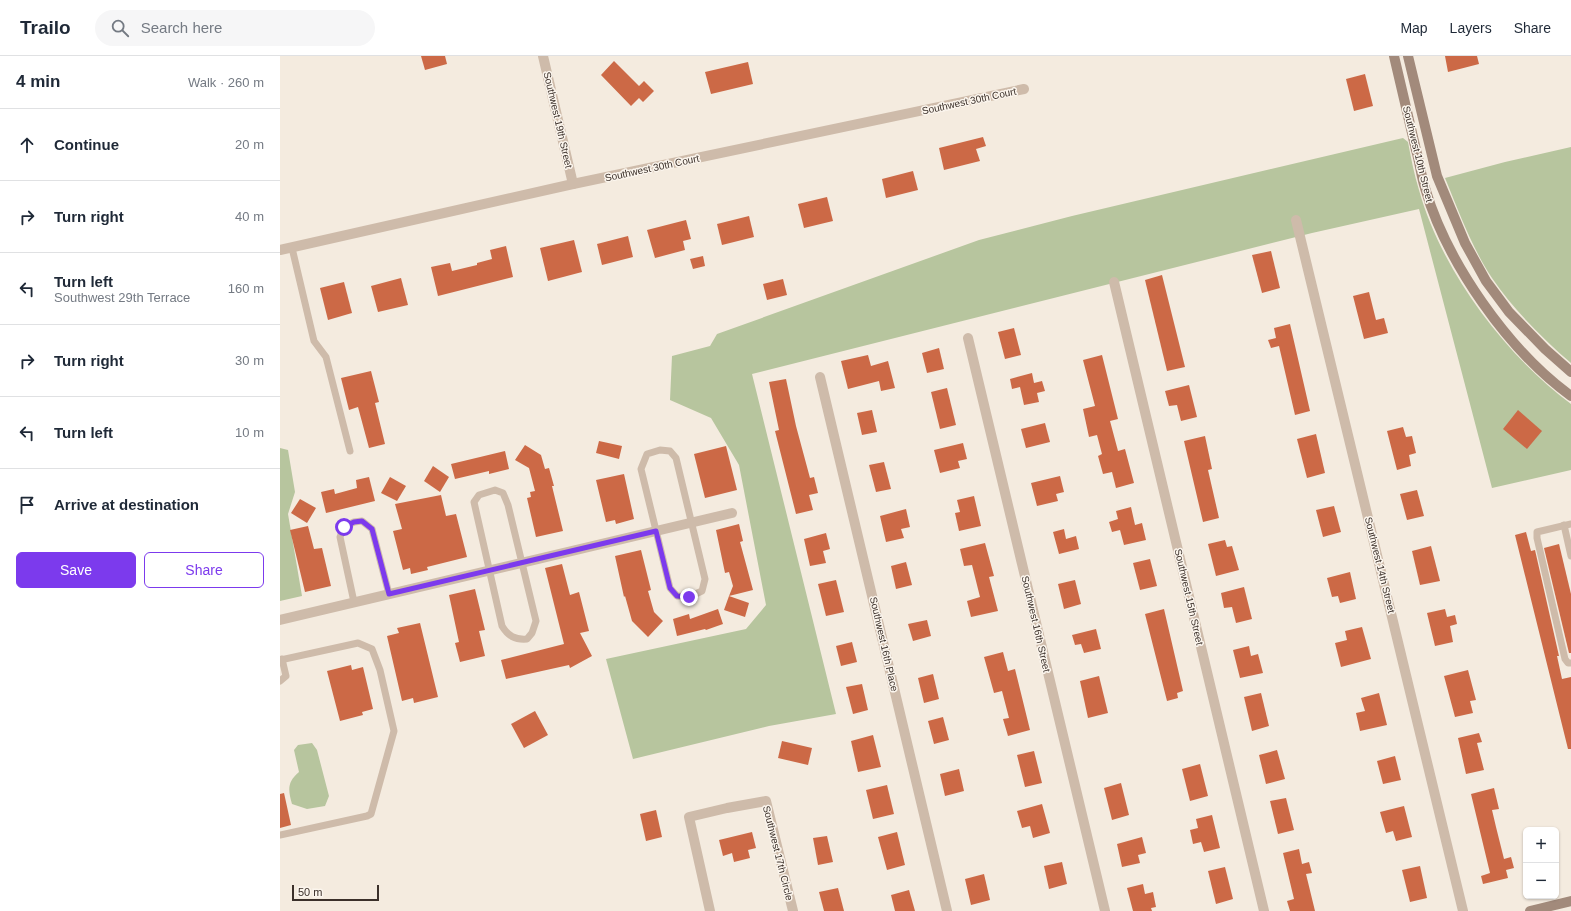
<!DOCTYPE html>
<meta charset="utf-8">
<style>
body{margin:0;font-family:Arial,sans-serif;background:#f6f6f7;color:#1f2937}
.controls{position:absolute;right:12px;bottom:12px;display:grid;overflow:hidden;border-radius:6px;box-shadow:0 1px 3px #0004}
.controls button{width:36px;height:36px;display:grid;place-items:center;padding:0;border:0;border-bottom:1px solid #e0e1e3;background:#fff;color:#1f2937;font:20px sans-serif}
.scale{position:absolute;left:12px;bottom:10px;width:87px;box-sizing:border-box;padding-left:4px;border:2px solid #3b302a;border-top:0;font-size:11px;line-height:14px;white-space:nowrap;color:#3b302a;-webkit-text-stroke:3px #fbf5ed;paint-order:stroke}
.stop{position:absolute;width:12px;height:12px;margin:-9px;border:3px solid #7c3aed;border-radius:50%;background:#fff}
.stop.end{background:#7c3aed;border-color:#fff;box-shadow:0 1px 4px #0008}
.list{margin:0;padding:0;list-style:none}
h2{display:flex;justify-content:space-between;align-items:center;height:52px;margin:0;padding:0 16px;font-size:17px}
h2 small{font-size:13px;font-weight:400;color:#747a83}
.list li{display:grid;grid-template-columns:26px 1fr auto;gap:12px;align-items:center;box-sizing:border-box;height:72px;padding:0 16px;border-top:1px solid #e0e1e3}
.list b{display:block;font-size:15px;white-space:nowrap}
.list p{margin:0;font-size:13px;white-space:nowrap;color:#747a83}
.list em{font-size:13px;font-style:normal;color:#747a83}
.actions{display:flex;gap:8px;padding:12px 16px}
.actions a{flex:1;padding:9px 0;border:1px solid #7c3aed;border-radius:6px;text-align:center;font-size:14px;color:#7c3aed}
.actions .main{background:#7c3aed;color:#fff}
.icon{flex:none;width:22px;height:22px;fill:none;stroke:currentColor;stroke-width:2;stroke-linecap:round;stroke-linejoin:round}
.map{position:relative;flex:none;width:1291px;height:855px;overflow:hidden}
header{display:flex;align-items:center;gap:24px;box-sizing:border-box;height:56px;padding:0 20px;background:#fff;border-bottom:1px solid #e0e1e3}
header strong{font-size:19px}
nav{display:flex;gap:22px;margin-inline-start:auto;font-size:14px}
.search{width:280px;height:36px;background:#f6f6f7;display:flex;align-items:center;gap:10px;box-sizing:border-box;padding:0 14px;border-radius:22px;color:#747a83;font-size:15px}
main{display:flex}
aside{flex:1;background:#fff}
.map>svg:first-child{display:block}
.green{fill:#b7c59e}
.building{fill:#cc6946}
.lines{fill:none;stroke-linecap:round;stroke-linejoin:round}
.lane{stroke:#cebbaa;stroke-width:7}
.street{stroke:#cebbaa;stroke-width:10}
.secondary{stroke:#a28a7b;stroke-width:10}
.route{stroke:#7c3aed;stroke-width:5}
.labels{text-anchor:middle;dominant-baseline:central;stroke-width:3;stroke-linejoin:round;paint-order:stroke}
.street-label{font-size:10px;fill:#3b302a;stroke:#fbf5ed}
</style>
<header>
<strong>Trailo</strong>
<div class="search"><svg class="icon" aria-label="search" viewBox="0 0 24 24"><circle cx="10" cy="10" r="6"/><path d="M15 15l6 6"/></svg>Search here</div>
<nav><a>Map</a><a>Layers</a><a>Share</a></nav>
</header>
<main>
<aside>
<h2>4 min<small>Walk · 260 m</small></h2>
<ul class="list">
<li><svg class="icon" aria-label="ahead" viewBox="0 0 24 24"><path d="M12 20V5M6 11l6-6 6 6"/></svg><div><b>Continue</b></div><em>20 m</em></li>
<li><svg class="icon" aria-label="right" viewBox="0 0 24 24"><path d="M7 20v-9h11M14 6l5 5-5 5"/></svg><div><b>Turn right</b></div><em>40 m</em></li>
<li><svg class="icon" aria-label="left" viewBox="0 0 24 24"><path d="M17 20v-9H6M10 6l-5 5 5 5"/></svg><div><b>Turn left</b><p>Southwest 29th Terrace</p></div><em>160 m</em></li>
<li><svg class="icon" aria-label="right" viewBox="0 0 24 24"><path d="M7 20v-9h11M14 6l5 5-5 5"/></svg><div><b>Turn right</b></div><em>30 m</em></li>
<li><svg class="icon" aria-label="left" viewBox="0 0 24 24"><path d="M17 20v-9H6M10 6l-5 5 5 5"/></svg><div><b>Turn left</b></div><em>10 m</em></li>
<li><svg class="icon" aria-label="arrive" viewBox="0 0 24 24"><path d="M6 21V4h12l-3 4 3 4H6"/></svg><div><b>Arrive at destination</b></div></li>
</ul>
<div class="actions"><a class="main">Save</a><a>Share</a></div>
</aside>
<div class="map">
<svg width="1291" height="855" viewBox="0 0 1291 855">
<rect width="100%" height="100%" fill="#f4ebdf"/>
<g class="green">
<path d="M1123,82l5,4c3,16 6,32 11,48 22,80 86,165 152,214v66l-79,18 -73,-279 -107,24 -560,141 84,340 -67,12 -136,33 -27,-100 140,-30 20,-24 -27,-140 -28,-47 -41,-18 2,-44 38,-10 7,-12 262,-94 93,-24z"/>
<path d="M1291,91v216c-29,-25 -57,-53 -79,-85 -20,-30 -33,-66 -47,-100l60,-16z"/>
<polygon points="0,392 8,394 15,436 8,458 22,540 0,545"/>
<path d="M32,687l5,7 12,46 -4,10 -18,3 -15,-5c-4,-14 -5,-22 7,-32l-5,-22 4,-5z"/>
</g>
<g class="building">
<polygon points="141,0 165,0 167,8 145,14"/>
<polygon points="1165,0 1197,0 1199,8 1168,16"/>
<polygon points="334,5 359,30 364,25 374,35 363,46 359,42 351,50 321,19"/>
<polygon points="468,6 473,28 431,38 425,16"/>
<polygon points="1085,18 1093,50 1074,55 1066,23"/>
<polygon points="703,81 706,90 696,93 700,105 664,114 659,92"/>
<polygon points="633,115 638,134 606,142 602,123"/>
<polygon points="547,141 553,165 524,172 518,148"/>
<polygon points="469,160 474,181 442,189 437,168"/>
<polygon points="406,164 411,183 403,185 405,194 375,202 367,174"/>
<polygon points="348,180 353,201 322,209 317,188"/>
<polygon points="294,184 302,216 268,225 260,192"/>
<polygon points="226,190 233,221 158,240 151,211 170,207 172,215 197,209 197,207 212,203 210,194"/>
<polygon points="991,195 1000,232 982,237 972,199"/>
<polygon points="423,200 425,210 413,213 410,203"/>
<polygon points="882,219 905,311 887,315 865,224"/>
<polygon points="121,222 128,249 98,256 91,230"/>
<polygon points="503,223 507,239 487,244 483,228"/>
<polygon points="64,226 72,257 48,264 40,232"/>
<polygon points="1089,236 1096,264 1104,262 1108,277 1084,283 1073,240"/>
<polygon points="1010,268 1030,355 1015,359 999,290 991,292 988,284 996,282 994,272"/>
<polygon points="734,272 741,299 725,303 718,276"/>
<polygon points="659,292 664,313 647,317 642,297"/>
<polygon points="588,299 591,310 608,305 615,332 601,335 599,325 568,333 561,305"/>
<polygon points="822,299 838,363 830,365 838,395 845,393 854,427 836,432 832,416 823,418 818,400 822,398 817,379 809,381 803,353 815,350 803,304"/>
<polygon points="91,315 99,346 95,347 105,388 89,392 78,351 69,354 61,322"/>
<polygon points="752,317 754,327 762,325 765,335 757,337 759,346 744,349 740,331 732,333 730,323"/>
<polygon points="506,323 516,370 530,422 534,421 538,437 529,439 533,454 516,458 495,375 499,374 489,326"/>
<polygon points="909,329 917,361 901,365 897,349 889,350 885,335"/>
<polygon points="667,332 676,369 660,373 651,336"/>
<polygon points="592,354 597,376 582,379 577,357"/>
<polygon points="1238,354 1262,375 1247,393 1223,373"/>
<polygon points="765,367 770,386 746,392 741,373"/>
<polygon points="1123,371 1126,381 1132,380 1136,397 1129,399 1131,410 1117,414 1107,375"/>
<polygon points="1036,378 1045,417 1027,422 1017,383"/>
<polygon points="925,380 932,413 928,414 939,462 923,466 904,385"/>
<polygon points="319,385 342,390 339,403 316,397"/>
<polygon points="683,387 687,403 678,405 680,412 660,417 654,394"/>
<polygon points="245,389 261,399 265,413 269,412 274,430 272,430 283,475 256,481 247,442 251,441 250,436 255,435 249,412 235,404"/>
<polygon points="446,390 457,434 425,442 414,398"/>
<polygon points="225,395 229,413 209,418 209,415 175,423 171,408"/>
<polygon points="604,406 611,433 596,436 589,409"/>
<polygon points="153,410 169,421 160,436 144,425"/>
<polygon points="344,418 354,463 336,468 335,464 326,466 316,424"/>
<polygon points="780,420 784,436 776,438 778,445 757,450 751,427"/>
<polygon points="89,421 95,445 46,457 41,436 54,433 55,438 77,432 76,424"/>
<polygon points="110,421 126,430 117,445 101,437"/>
<polygon points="1137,434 1144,460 1127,464 1120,438"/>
<polygon points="161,439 166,460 176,458 187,501 147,511 148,514 131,518 130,512 123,514 113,475 122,473 115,448"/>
<polygon points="694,440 701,470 679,475 675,457 680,456 677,444"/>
<polygon points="20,443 36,452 27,467 11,457"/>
<polygon points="1054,450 1061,476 1043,481 1036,454"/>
<polygon points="851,451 855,469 862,467 866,484 844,489 840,474 832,476 829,466 838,463 836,455"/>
<polygon points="626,453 630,471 621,473 624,482 606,486 600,460"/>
<polygon points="459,468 463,485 460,486 473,534 449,540 453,530 449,516 445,517 436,474"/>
<polygon points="28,470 34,493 42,492 51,530 25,536 10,474"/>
<polygon points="784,473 786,483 796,480 799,493 779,498 773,476"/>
<polygon points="1246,476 1251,495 1255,494 1279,600 1277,600 1282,623 1291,621 1291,693 1288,693 1235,479"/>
<polygon points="546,477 550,493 543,495 546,507 530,510 524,483"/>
<polygon points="945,484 947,491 952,490 959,514 936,520 928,488"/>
<polygon points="705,487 714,520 709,521 718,555 691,561 687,545 700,541 692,509 684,510 680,493"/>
<polygon points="1279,488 1291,538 1291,597 1289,597 1264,492"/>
<polygon points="1151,490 1160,525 1140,529 1132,495"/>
<polygon points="361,494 371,534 368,535 374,556 383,565 368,581 352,565 345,540 344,541 335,500"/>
<polygon points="870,503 877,530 860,534 853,507"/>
<polygon points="626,506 632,529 616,533 611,510"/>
<polygon points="282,508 290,539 299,536 309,575 300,577 312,600 290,612 289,609 226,623 221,604 284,588 265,512"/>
<polygon points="1070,516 1076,543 1060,547 1058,540 1052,541 1047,522"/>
<polygon points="556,524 564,556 546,560 538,528"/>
<polygon points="795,524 801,548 784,553 778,528"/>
<polygon points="964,531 972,563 956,567 952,551 944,552 941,537"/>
<polygon points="195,533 205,574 199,575 205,600 180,606 175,587 179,586 169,539"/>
<polygon points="449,540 469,547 465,561 444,554"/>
<polygon points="438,553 443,568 426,574 425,573 397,580 393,563 409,558 410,563"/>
<polygon points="884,553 903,635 897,637 898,642 887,645 865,558"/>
<polygon points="1165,553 1167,561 1175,559 1177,568 1170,570 1173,586 1155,590 1147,557"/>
<polygon points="647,564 651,580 633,585 628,568"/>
<polygon points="140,567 158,641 134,647 133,642 122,645 107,580 119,577 117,572"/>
<polygon points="1082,571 1091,603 1061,611 1055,587 1067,584 1065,575"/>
<polygon points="816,573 821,593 804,597 801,588 795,589 792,579"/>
<polygon points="572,586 577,606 561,610 556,590"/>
<polygon points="969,590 971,600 978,598 983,617 960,622 953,594"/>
<polygon points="723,596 728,615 735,613 750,674 728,680 723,663 729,662 722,635 714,637 704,601"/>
<polygon points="71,609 72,614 83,611 93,653 82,656 83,659 60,665 47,615"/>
<polygon points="1188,614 1196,644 1190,645 1193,657 1175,661 1164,620"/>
<polygon points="653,618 659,643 644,647 638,622"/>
<polygon points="819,620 828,657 808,662 800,625"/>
<polygon points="582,628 588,654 573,658 566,631"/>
<polygon points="981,637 989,670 972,675 964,641"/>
<polygon points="1099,637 1107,669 1080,675 1076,657 1085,655 1081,642"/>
<polygon points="255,655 268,679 244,692 231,668"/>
<polygon points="663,661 669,684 654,688 648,665"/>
<polygon points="1199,677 1202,686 1197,687 1204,714 1186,718 1178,682"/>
<polygon points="593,679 601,711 578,716 571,685"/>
<polygon points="502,685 532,692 528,709 498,702"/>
<polygon points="997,694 1005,723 986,728 979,699"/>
<polygon points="754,695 762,727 745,731 737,699"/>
<polygon points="1115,700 1121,724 1103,728 1097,705"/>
<polygon points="920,708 928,740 910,745 902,713"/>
<polygon points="679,713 684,735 665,740 660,718"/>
<polygon points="841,727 849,759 832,764 824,732"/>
<polygon points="607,729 614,758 593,763 586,734"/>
<polygon points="1214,732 1219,753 1212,754 1216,771 1224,803 1231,801 1234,812 1226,814 1228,822 1203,828 1201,820 1210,817 1191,738"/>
<polygon points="4,737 11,769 0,772 0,738"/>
<polygon points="1006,742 1014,774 998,778 990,745"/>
<polygon points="762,748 770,777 753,782 750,770 742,772 737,755"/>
<polygon points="1124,750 1132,781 1116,785 1113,775 1106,777 1100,756"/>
<polygon points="376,754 382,781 366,785 360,758"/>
<polygon points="932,759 940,792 924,796 921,786 913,788 910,774 918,772 916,763"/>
<polygon points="472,776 476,792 468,794 470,802 454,806 452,797 443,800 439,784"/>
<polygon points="617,776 625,809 607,814 598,781"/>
<polygon points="547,780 553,806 538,809 533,782"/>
<polygon points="862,781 866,797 858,799 860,807 842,811 837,788"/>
<polygon points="1019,793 1022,808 1029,806 1032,817 1026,818 1035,855 1010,855 1007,845 1014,843 1003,797"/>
<polygon points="782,806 787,828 769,833 764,810"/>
<polygon points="1140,810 1147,842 1130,846 1122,814"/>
<polygon points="945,811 953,843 936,848 928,815"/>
<polygon points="704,818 710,844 691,849 685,823"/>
<polygon points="863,828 865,838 873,836 876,851 871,852 872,855 853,855 847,832"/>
<polygon points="558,832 564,855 544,855 539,836"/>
<polygon points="629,834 635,855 615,855 611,839"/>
</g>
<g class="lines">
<g class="lane">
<polyline points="12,192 34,285 46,301 70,395"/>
<polygon points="380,394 390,395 396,402 425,523 422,535 409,541 397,540 390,532 361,413 367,398"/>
<path d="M215,434l8,3 5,12 28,116 -4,12 -5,6c-12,1 -19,-3 -25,-13l-26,-115 -2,-9 5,-7z"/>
<polyline points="1291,468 1257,476 1257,482 1285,603 1288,607 1291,607"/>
<polyline points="1284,469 1291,500"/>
<polyline points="74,546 60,481 64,471 74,466 82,465 92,473 109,538"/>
<polyline points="0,604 78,587 92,593 100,614 114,675 91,758 87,760 0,779"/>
<polyline points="0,625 6,620 2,603"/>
</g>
<g class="street">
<polyline points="263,0 293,128"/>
<polyline points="1016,164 1183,855"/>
<polyline points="0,194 293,128 744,33"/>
<polyline points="834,226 984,855"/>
<polyline points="688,282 825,855"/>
<polyline points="540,321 667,855"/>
<polyline points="0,564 452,457"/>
<polyline points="430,855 409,761 447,752 486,745 513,855"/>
</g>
<g class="secondary">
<path d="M1114,0c7,31 15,63 22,94 4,13 5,26 9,38 22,75 83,162 146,208"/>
<polyline points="1128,0 1157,120 1185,187 1206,225 1229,256 1265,293 1291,316"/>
<polyline points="1250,855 1291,845"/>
</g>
</g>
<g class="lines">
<polyline class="route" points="64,471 74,466 82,465 92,473 109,538 376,475 390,532 397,540 409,541"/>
</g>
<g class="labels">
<g class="street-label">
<text transform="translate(689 45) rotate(-12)">Southwest 30th Court</text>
<text transform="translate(278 64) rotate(77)">Southwest 19th Street</text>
<text transform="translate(1138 98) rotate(76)">Southwest 10th Street</text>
<text transform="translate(372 112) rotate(-12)">Southwest 30th Court</text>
<text transform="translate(1100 509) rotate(76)">Southwest 14th Street</text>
<text transform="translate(909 541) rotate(77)">Southwest 15th Street</text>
<text transform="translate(756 568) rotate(77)">Southwest 16th Street</text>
<text transform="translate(604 588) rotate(77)">Southwest 16th Place</text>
<text transform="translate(498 797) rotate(76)">Southwest 17th Circle</text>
</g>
</g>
</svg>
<div class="controls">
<button>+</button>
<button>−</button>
</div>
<div class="scale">50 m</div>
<div class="stop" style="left:64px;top:471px"></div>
<div class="stop end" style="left:409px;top:541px"></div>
</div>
</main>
